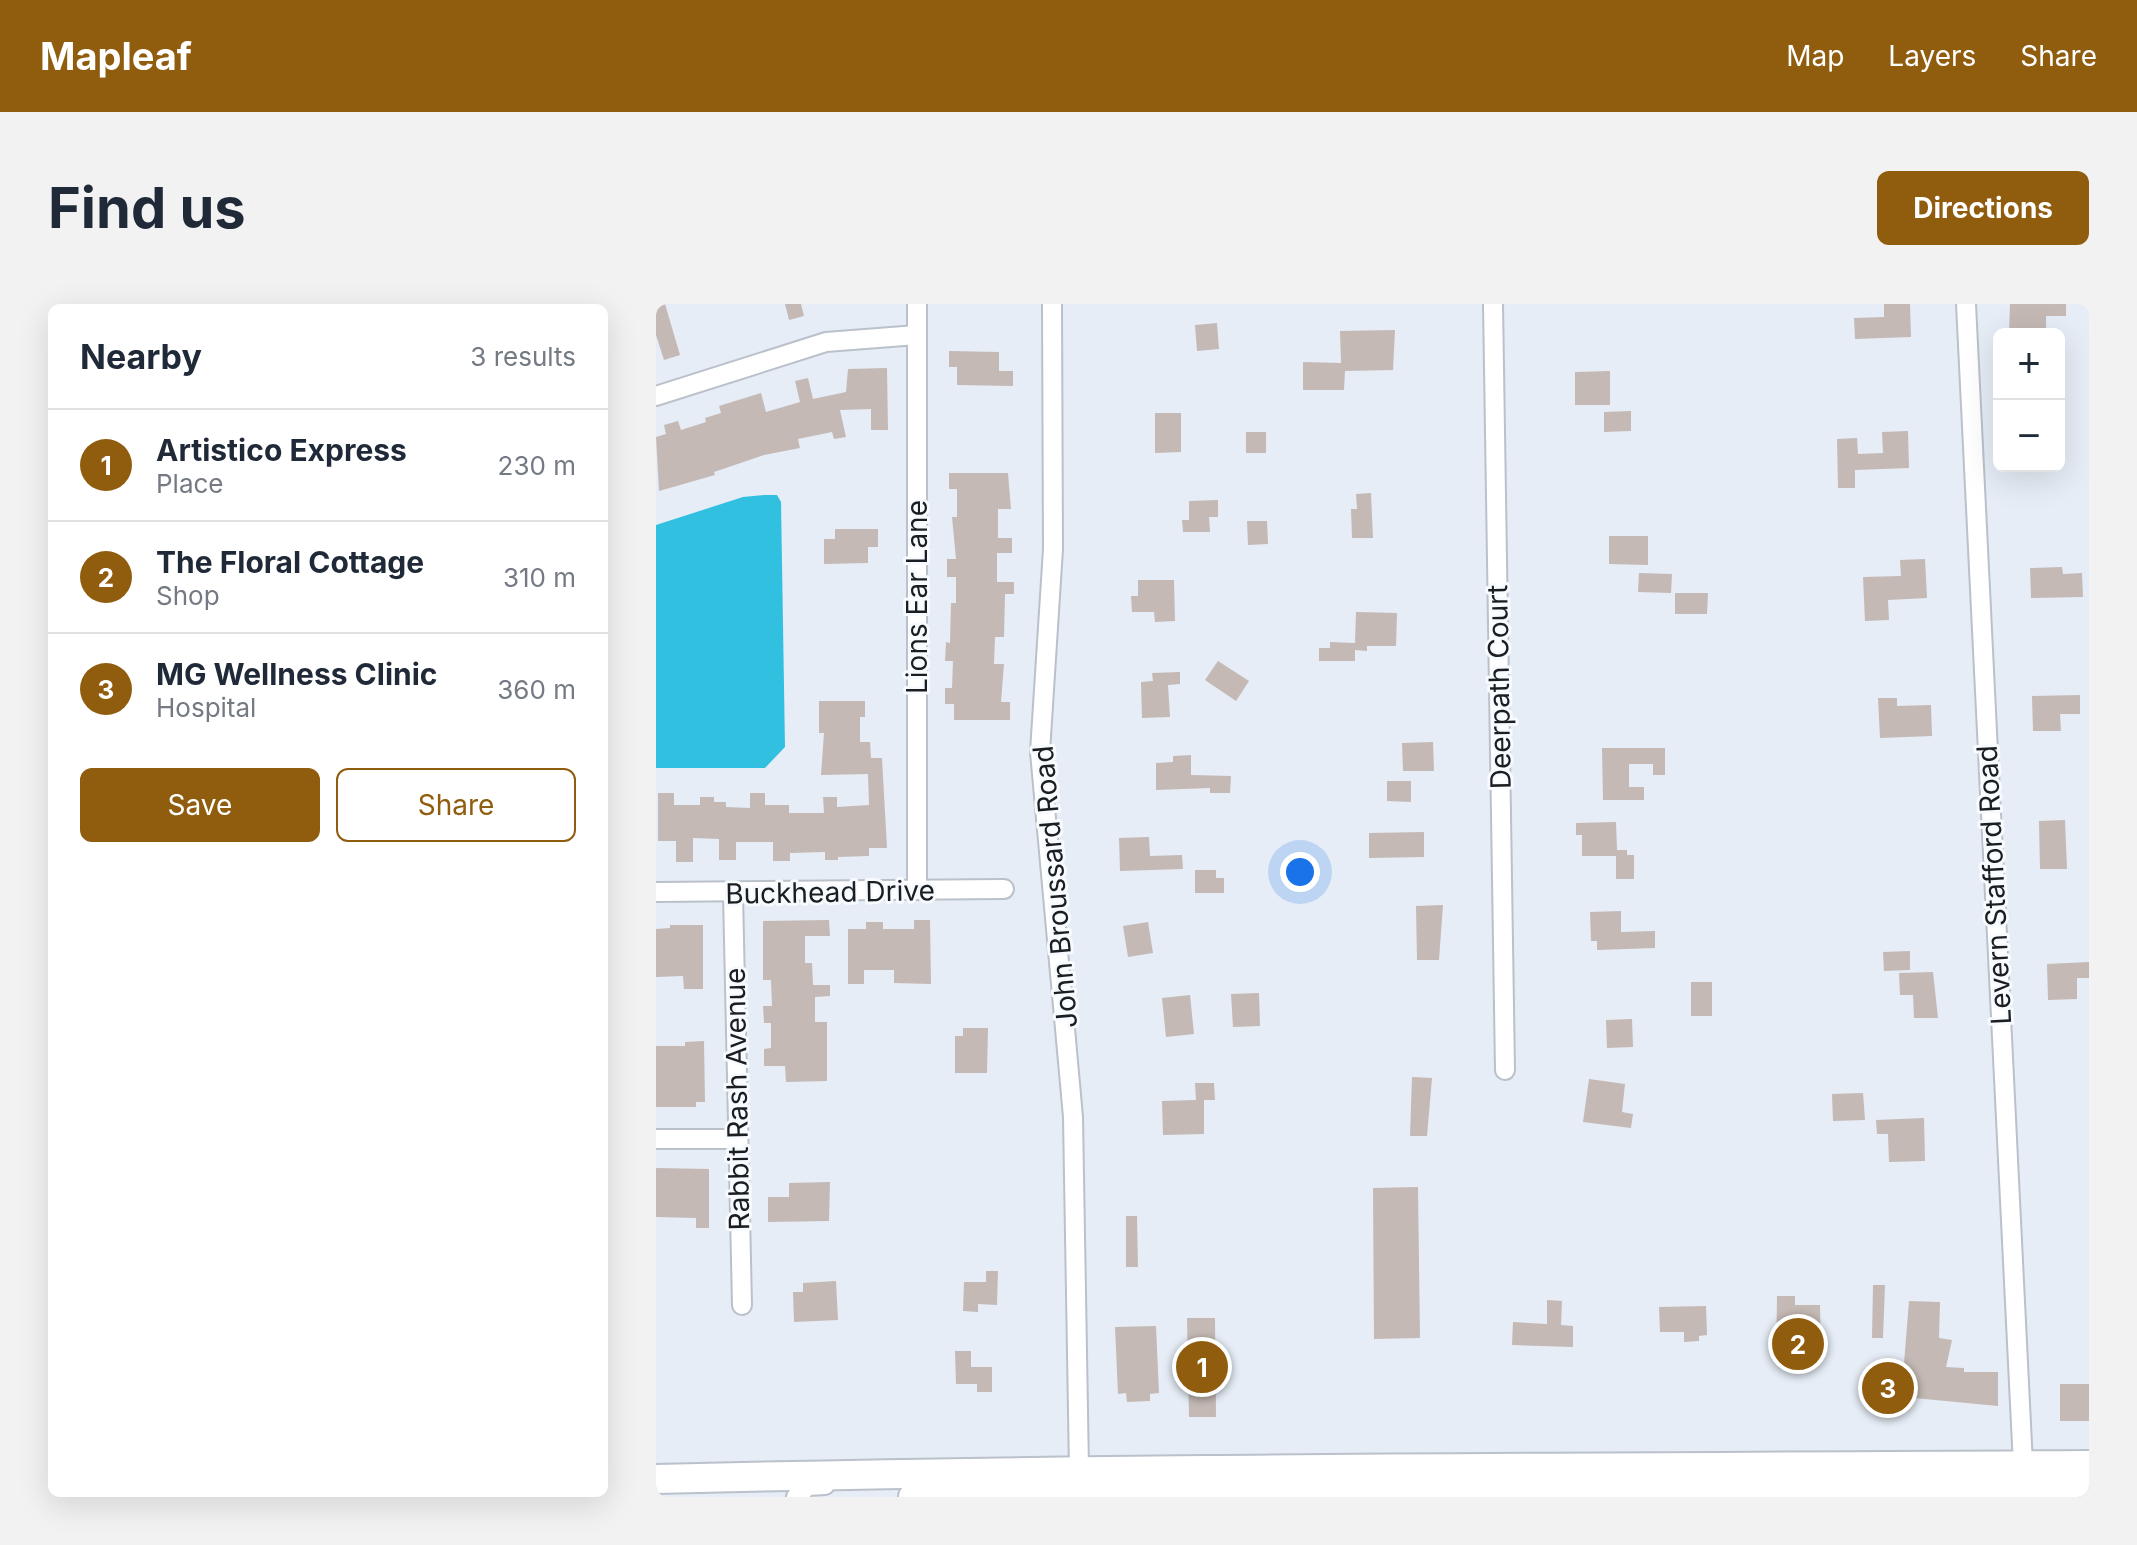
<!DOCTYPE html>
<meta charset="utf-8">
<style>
body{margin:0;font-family:Inter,sans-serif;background:#f2f2f3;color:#1f2937}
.controls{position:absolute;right:24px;top:24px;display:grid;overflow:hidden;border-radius:12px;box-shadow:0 8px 32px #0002}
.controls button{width:72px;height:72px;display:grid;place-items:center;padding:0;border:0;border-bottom:2px solid #e0e1e3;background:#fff;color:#1f2937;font:40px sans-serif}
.you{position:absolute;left:644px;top:568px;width:28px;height:28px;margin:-20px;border:6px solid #fff;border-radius:50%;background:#1a73e8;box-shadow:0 0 0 12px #1a73e833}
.badge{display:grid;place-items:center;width:52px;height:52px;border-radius:50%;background:#905d0e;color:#fff;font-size:26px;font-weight:700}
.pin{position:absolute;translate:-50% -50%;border:4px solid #fff;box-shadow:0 2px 8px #0006}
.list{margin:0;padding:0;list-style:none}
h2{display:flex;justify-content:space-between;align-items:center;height:104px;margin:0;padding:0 32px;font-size:34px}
h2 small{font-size:26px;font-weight:400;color:#747a83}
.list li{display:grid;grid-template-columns:52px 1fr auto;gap:24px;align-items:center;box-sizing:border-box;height:112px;padding:0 32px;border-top:2px solid #e0e1e3}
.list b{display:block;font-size:30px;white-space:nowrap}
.list p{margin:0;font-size:26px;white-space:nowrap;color:#747a83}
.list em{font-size:26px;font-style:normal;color:#747a83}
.actions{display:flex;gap:16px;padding:24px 32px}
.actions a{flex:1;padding:18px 0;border:2px solid #905d0e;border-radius:12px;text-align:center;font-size:28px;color:#905d0e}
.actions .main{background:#905d0e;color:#fff}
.map{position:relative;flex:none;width:1433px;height:1193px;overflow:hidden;border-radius:12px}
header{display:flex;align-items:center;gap:48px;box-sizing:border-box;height:112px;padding:0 40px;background:#905d0e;color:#fff}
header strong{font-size:38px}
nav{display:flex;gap:44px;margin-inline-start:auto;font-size:28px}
.intro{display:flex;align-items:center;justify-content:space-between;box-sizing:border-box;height:192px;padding:0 48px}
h1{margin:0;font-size:56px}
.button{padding:20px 36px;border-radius:12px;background:#905d0e;color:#fff;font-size:28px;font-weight:700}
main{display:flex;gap:48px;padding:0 48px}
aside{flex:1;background:#fff;border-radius:12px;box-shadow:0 8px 32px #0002}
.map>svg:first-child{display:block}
.water{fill:#32c0e1}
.building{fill:#c4b9b4}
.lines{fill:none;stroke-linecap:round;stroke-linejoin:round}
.minor-casing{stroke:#bac1ca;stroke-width:22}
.primary-casing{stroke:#bac1ca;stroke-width:32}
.minor{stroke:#fff;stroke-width:18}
.primary{stroke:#fff;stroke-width:28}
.labels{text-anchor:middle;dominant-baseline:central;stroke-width:6;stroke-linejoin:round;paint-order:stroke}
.street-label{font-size:28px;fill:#1b1e21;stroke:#f7fafe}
</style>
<header>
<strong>Mapleaf</strong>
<nav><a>Map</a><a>Layers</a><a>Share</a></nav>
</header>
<div class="intro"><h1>Find us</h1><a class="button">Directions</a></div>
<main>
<aside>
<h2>Nearby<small>3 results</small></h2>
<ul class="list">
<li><span class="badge">1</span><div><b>Artistico Express</b><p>Place</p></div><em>230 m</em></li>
<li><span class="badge">2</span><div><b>The Floral Cottage</b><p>Shop</p></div><em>310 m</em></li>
<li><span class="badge">3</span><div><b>MG Wellness Clinic</b><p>Hospital</p></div><em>360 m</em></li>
</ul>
<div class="actions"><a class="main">Save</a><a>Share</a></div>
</aside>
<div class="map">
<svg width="1433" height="1193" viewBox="0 0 1433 1193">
<rect width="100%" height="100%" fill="#e6edf6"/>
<polygon class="water" points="108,191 121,191 125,198 129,443 109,464 0,464 0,221 87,193"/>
<g class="building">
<polygon points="0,0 9,0 24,51 8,56 0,31"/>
<polygon points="129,0 145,0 148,12 133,16"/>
<polygon points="1228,0 1254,0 1255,33 1199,35 1198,14 1228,13"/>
<polygon points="1354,0 1410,0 1410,12 1390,12 1390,30 1353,30"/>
<polygon points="561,19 563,45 541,47 539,21"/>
<polygon points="739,26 737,66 689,67 688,86 647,86 647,58 685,59 684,27"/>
<polygon points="293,47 343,48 343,67 357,67 357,82 301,81 301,63 293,63"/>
<polygon points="231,64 232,126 215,126 215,105 184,106 190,133 178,135 176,128 142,135 144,144 108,151 58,168 59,171 3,187 0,133 10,130 8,121 22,117 25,126 50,118 49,114 65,109 63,102 105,89 110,108 144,98 139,77 152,74 157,95 190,88 192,65"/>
<polygon points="954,67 954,101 919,101 919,68"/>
<polygon points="975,107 975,127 948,128 948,108"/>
<polygon points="499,109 525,109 525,148 499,149"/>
<polygon points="1252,127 1253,164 1199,166 1199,184 1182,184 1181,135 1201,134 1202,150 1227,149 1226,128"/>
<rect x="590" y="128" width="20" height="21"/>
<polygon points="293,169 352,169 355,205 342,205 342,234 356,234 356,249 341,249 341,278 358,278 358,290 349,290 348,333 339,333 338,360 348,360 345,398 354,398 354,416 298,416 298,400 289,400 289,384 296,384 297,357 289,357 290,338 294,339 295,299 300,299 300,273 291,273 291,255 300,255 296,213 301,213 301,185 293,185"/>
<polygon points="715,189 717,234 696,234 695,205 701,205 700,190"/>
<polygon points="562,196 562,213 553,213 554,228 527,228 526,216 533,216 533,197"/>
<polygon points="591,217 611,217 612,240 592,241"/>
<polygon points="179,225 222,225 222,243 212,243 212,259 168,260 168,235 179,235"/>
<polygon points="953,232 992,232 992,261 953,260"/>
<polygon points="1269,255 1271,294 1232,296 1233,316 1209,317 1207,273 1245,272 1244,256"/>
<polygon points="1406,263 1407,270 1426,269 1427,293 1375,294 1374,264"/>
<polygon points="983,269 1016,270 1015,289 982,288"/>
<polygon points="482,276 518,276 519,317 499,318 498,308 476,308 475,292 482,292"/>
<polygon points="1019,289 1052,289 1051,310 1019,310"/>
<polygon points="700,308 741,309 740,342 711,342 711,347 699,346 699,357 663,357 663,344 674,344 674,338 699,339"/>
<polygon points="562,357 593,377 580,397 549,376"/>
<polygon points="524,368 524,380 512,381 514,413 486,414 485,378 497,377 496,369"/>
<polygon points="1424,391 1424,410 1404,410 1405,427 1377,427 1376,392"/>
<polygon points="1222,394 1241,394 1241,402 1275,401 1276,432 1224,434"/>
<polygon points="163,397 209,397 209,413 204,413 204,438 214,438 215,454 226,454 231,544 213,544 213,552 182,553 182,556 169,556 169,548 134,549 134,557 117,557 117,538 80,538 80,556 63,556 63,535 37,534 37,558 20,558 20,537 2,537 2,489 18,489 18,501 44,501 44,493 58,493 58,498 70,498 70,503 94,504 94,489 109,489 109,501 133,501 133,509 168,509 167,493 181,493 181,503 213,501 212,470 165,471 168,429 163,429"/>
<polygon points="777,438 778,467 747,467 746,439"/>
<polygon points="946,444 1009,444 1009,471 997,471 997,460 973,460 973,483 988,483 988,496 947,496"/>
<polygon points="535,451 535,471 575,472 574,489 554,489 554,484 500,486 500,459 517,458 517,452"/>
<polygon points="731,477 755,477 755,498 731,497"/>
<polygon points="1409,516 1411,565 1384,565 1383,517"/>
<polygon points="960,518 961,546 971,546 971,551 978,551 978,575 960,575 960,552 926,552 926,531 920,531 920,519"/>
<polygon points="768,528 768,553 713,554 713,529"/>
<polygon points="493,533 494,552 526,551 527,565 464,567 463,534"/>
<polygon points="539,566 560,566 560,574 568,574 568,589 539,589"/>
<polygon points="787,601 783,656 761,656 760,602"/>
<polygon points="965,607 965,628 999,627 999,644 941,646 941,637 935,637 934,608"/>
<polygon points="173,616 174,632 149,632 149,659 156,659 157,681 174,681 174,692 159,693 159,718 171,718 171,777 130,778 129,762 108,762 108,745 115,744 115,719 108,719 107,702 116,702 115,676 107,676 107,617"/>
<polygon points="258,616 274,616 275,680 238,679 238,666 208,666 208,680 192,680 192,625 210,625 210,618 227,618 227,625 258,625"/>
<polygon points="492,618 497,649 472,653 467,622"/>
<polygon points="14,621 47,621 47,685 28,685 27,672 0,673 0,625 14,624"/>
<polygon points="1254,647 1254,666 1228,667 1227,648"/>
<polygon points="1433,658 1433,674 1421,674 1421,695 1392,696 1391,660"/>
<polygon points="1277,668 1282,714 1258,714 1257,691 1244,691 1243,669"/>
<rect x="1035" y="678" width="21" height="34"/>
<polygon points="603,689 604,722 577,723 575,690"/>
<polygon points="534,691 538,730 510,733 506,694"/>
<polygon points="976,715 977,743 951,744 950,716"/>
<polygon points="307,724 332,724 331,769 299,769 299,732 307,732"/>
<polygon points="48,737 49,798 40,798 40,803 0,803 0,742 29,742 29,738"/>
<polygon points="756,773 776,774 771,832 754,832"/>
<polygon points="933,775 969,780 966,808 977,810 975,824 927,818"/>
<polygon points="539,779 558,779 559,796 548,796 548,830 507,831 506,797 540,796"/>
<polygon points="1207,789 1209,816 1177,817 1176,790"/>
<polygon points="1268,814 1269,857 1233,858 1232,830 1221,830 1220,816"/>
<polygon points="0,864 53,865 53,924 40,924 40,914 0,913"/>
<polygon points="174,878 173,917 112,918 112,893 133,893 133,879"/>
<polygon points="762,883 764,1034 718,1035 717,884"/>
<polygon points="470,912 481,912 482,963 470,963"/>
<polygon points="330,967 342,967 341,1001 322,1000 322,1008 307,1007 308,978 330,978"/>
<polygon points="180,977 182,1016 138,1018 137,988 147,988 147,979"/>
<polygon points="1217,981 1229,981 1227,1034 1216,1034"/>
<polygon points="1121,992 1139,992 1139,1001 1164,1001 1165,1054 1120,1055"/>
<polygon points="891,996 906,997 905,1021 917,1022 917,1043 856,1041 857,1018 891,1020"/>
<polygon points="1253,997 1284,998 1283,1034 1296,1036 1290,1063 1308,1064 1308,1068 1342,1068 1342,1102 1237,1092 1241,1072 1247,1072"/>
<polygon points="1050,1002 1051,1031 1043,1032 1043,1037 1028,1038 1028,1028 1004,1028 1003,1003"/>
<polygon points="531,1014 559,1014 560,1113 533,1113"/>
<polygon points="500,1022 503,1089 494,1090 494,1097 471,1098 470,1089 462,1090 459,1023"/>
<polygon points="299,1047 315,1047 315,1063 336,1063 336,1088 321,1088 321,1080 300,1080"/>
<rect x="1404" y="1080" width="29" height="37"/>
</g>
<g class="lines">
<defs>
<g id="minor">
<polyline points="261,0 261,586"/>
<polyline points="396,0 397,245 384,448 417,813 423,1166"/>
<polyline points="837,0 849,766"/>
<polyline points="1310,0 1367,1161"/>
<polyline points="0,92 170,38 261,31"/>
<polyline points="0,588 348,585"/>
<polyline points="77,590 86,1001"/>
<polyline points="0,835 82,835"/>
<polyline points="140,1193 152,1182 169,1181"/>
</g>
<g id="primary">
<path d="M0,1175c478,-12 955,-11 1433,-14"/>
<polyline points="257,1193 429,1193"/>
<polyline points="431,1193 1433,1188"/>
</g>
</defs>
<use href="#minor" class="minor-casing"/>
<use href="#primary" class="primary-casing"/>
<use href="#minor" class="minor"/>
<use href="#primary" class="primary"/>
</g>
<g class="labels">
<g class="street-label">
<text transform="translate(261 293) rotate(-90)">Lions Ear Lane</text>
<text transform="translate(843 383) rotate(-91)">Deerpath Court</text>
<text transform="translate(1338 581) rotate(-93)">Levern Stafford Road</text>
<text transform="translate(399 583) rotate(-95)">John Broussard Road</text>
<text transform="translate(174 588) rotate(-1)">Buckhead Drive</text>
<text transform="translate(81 795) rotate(-91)">Rabbit Rash Avenue</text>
</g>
</g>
</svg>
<div class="controls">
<button>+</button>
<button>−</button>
</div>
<div class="you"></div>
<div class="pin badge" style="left:546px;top:1063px">1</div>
<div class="pin badge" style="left:1142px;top:1040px">2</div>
<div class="pin badge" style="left:1232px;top:1084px">3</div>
</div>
</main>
